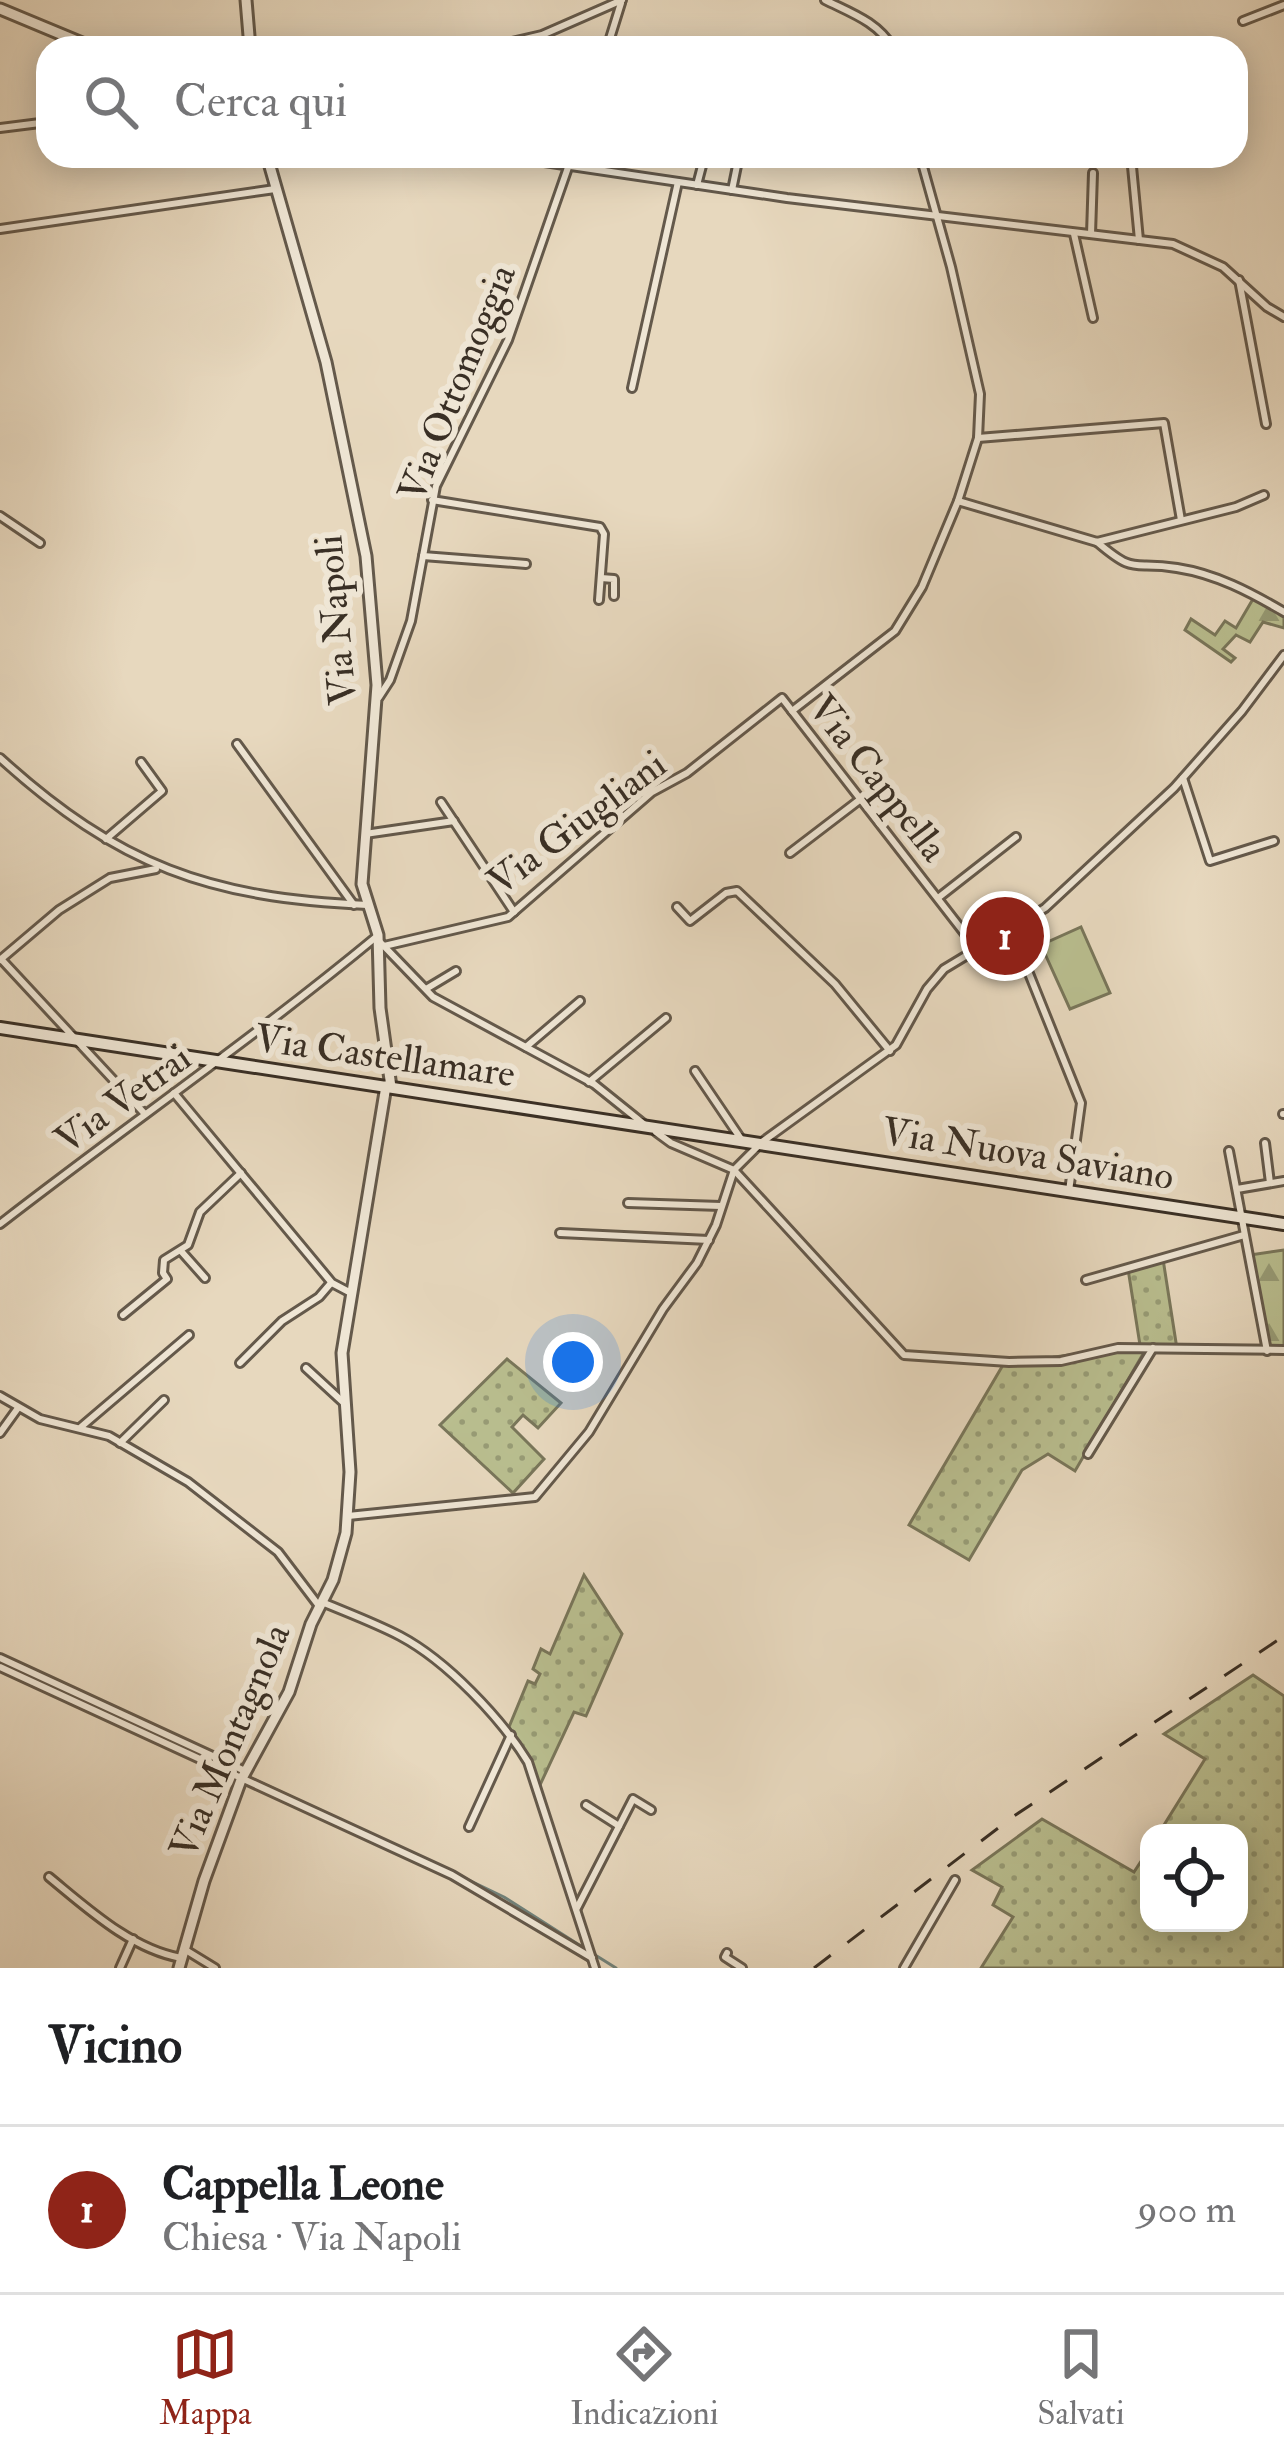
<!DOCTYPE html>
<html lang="it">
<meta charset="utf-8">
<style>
body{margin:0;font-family:"IM FELL Double Pica",serif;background:#f6f6f6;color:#202124}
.controls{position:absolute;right:36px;bottom:36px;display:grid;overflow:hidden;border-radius:24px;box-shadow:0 6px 30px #0003}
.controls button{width:108px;height:108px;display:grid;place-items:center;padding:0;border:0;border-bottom:3px solid #e0e0e0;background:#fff;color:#202124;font:60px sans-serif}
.you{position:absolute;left:573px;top:1362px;width:42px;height:42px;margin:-30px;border:9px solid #fff;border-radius:50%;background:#1a73e8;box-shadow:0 0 0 18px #1a73e833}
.badge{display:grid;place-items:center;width:78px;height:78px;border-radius:50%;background:#8f2418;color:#fff;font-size:39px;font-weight:700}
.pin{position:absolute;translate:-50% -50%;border:6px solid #fff;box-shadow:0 3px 12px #0006}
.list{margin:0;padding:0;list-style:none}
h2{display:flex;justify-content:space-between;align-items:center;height:156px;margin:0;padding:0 48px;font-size:51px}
h2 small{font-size:39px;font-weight:400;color:#757577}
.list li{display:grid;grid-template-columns:78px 1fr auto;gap:36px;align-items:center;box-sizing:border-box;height:168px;padding:0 48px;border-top:3px solid #e0e0e0}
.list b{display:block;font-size:45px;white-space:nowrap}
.list p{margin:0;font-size:39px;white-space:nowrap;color:#757577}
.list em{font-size:39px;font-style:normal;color:#757577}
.icon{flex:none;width:66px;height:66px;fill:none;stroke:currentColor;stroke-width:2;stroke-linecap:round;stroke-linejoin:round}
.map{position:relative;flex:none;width:1284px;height:1968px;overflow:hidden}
.search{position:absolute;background:#fff;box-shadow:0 6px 30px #0003;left:36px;right:36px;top:36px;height:132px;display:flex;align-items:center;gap:30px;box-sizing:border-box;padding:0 42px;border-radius:36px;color:#757577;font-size:45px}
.sheet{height:324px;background:#fff}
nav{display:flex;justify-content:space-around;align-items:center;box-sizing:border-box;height:168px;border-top:3px solid #e0e0e0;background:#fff;font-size:33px;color:#757577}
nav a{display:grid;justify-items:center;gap:6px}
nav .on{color:#8f2418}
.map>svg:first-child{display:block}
.grass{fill:url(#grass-dots);stroke:#79765a;stroke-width:3}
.forest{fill:url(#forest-firs);stroke:#79765a;stroke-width:3}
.garden{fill:#b9be8f;stroke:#79765a;stroke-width:3}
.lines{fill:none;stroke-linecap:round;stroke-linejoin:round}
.stream{stroke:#71827b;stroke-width:3}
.minor-casing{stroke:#64594b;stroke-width:12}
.tertiary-casing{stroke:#64594b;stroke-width:15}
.secondary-casing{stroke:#392f25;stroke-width:16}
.minor{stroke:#efe6d5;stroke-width:6}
.tertiary{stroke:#efe6d5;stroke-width:9}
.secondary{stroke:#efe6d5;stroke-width:10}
.rail{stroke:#392f25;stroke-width:3;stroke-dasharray:21 21;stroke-linecap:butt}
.labels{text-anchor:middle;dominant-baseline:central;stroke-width:12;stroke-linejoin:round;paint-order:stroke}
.street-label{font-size:39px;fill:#392f25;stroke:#efe6d5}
</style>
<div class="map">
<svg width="1284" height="1968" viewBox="0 0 1284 1968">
<defs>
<pattern id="grass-dots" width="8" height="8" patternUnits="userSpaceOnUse" patternTransform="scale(3)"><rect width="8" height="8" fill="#b9be8f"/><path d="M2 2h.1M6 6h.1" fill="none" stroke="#979b75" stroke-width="1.8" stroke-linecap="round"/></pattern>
<pattern id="forest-firs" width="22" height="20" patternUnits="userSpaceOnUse" patternTransform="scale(3)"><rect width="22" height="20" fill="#b9be8f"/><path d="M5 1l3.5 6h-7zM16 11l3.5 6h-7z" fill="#979b75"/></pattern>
</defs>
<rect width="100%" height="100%" fill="#e7d8be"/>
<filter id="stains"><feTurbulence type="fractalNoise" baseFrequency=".00167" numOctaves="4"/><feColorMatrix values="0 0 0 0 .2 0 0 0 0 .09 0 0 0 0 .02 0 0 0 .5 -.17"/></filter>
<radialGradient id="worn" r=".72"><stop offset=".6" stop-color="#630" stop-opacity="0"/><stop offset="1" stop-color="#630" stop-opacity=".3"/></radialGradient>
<g class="grass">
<polygon points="1163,1259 1177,1349 1147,1347 1075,1471 1048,1454 1022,1470 969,1560 909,1525 1003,1365 1053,1363 1054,1357 1140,1345 1128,1269"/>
<polygon points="507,1359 561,1403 538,1428 523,1415 512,1427 544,1459 513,1493 440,1425"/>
<polygon points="584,1575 622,1634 586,1716 574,1712 540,1785 509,1727 528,1681 535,1684 540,1674 533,1669 541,1649 550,1654"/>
<polygon points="1253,1675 1284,1696 1284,1968 981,1968 1013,1917 993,1905 1002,1887 972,1870 1042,1819 1134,1872 1149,1849 1149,1923 1239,1923 1239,1833 1159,1833 1205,1759 1164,1734"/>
</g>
<g class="forest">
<polygon points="1253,599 1284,615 1284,628 1263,622 1250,642 1236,635 1223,649 1235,658 1231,662 1185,630 1191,619 1215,635 1225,621 1236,628"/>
<polygon points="1284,1250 1284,1348 1268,1350 1250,1255"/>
</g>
<polygon class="garden" points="1081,927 1110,993 1070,1009 1041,945"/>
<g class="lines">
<g class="stream">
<polyline points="0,1663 58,1688"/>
<polyline points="127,1720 240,1772"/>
<polyline points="251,1778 438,1865"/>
<polyline points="452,1872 504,1897 584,1948"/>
<polyline points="592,1953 616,1968"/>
</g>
<defs>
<g id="minor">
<path d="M825,0c26,13 53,22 68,48"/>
<polyline points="1243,21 1284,5"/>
<polyline points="487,48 542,35 622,0"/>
<polyline points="607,48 621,3"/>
<polyline points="0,128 48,122"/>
<polyline points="503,156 787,198 1173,244 1223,267 1267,307 1284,317"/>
<polyline points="1131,156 1139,240"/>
<polyline points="697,185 703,162"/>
<polyline points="732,190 739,156"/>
<polyline points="0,229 275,189"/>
<polyline points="1074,234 1093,318"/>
<polyline points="1091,234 1093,173"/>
<polyline points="1239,280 1266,424"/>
<polyline points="632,388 678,182"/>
<polyline points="978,438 1164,423 1181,520"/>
<polyline points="432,500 600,527 604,534 599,600"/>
<polyline points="958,501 1097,542 1236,507 1264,495"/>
<polyline points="0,516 40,543"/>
<path d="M1097,542c41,35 34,18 80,26 39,6 73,24 107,44"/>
<polyline points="423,556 526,564"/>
<polyline points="601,578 614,579 614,596"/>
<polyline points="379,697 390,680 411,621 436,486 508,340 572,156"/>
<polyline points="792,711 895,631 922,587 958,501 978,438 980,394 951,267 920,156"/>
<polyline points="237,744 354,905"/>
<path d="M0,758c119,108 209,140 368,147"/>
<polyline points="1183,778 1210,861 1274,841"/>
<polyline points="441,802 514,912"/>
<polyline points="365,834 454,821"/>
<polyline points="106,839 162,791 141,762"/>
<polyline points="790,853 862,798"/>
<polyline points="938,898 1016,837"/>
<polyline points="677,907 690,921 726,893 737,891 835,984 890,1051"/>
<polyline points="1024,920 1022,956 1081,1103 1069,1191"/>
<polyline points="379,941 433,997 594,1084 645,1125"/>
<polyline points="384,946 508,917 652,792 687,773 782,698 976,948"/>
<polyline points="1,959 144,1113"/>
<polyline points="0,960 59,910 110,878 156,869"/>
<polyline points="426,989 456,971"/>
<polyline points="526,1047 580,1001"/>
<polyline points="695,1071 741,1139"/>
<polyline points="589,1082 666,1018"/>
<polyline points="174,1093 332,1283 351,1293"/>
<polyline points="1283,1114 1284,1114"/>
<polyline points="656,1132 671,1143 734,1170 904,1355 1009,1362 1061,1361 1118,1348 1284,1350"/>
<polyline points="1265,1143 1270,1183"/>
<polyline points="1229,1151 1267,1351"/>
<polyline points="1237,1189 1284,1181"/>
<polyline points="628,1203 721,1206"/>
<path d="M0,1224c125,-97 254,-186 376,-287"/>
<polyline points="560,1233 709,1240"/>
<polyline points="181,1251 205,1278"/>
<polyline points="1086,1280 1244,1235"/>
<polyline points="123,1315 167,1279 163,1273 164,1260 188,1245 200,1212 241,1173"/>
<polyline points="240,1363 282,1321 319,1297 331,1283"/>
<polyline points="306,1368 344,1403"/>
<polyline points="0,1396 40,1419 109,1436 188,1482 278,1552 319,1606"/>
<polyline points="81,1427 189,1335"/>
<polyline points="0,1433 18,1408"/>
<polyline points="120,1443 164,1400"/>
<polyline points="1088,1454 1153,1348"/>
<polyline points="348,1516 535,1497 589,1432 663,1309 697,1263 716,1225 734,1170 762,1142 896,1045 927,989 944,969 1045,908 1174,788 1242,711 1284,655"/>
<path d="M322,1602c26,11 53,21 78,34 47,25 101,82 128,126l67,206"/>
<polyline points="0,1658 245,1771"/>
<polyline points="0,1667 452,1875 592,1958"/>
<polyline points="586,1805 619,1826"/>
<polyline points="469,1827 511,1735"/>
<path d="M49,1877c39,32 82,72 132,81"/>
<polyline points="577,1908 633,1799 651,1810"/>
<polyline points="184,1949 215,1968"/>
<polyline points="727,1953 725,1957 742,1968"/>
<polyline points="120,1968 133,1939"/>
<polyline points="904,1968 955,1880"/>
</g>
<g id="tertiary">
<polyline points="246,0 250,48"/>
<polyline points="0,9 94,48"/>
<polyline points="267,156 326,362 366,556 377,685 362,884 378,935 380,1008 391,1087"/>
<polyline points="179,1968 204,1881 241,1780 289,1692 311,1624 333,1580 346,1533 350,1472 342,1353 386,1086"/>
</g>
<polyline id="secondary" points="0,1028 1284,1224"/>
</defs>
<use href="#minor" class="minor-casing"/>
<use href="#tertiary" class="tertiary-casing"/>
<use href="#secondary" class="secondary-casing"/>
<use href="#minor" class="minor"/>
<use href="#tertiary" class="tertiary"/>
<use href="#secondary" class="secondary"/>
<polyline class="rail" points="814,1968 1014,1816 1284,1636"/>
</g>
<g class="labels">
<g class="street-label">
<text transform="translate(457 383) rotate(-68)">Via Ottomoggia</text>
<text transform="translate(336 620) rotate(-95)">Via Napoli</text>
<text transform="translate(878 778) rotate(52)">Via Cappella</text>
<text transform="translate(577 823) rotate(-37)">Via Giugliani</text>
<text transform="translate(385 1056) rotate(8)">Via Castellamare</text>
<text transform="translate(123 1099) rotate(-36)">Via Vetrai</text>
<text transform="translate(1028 1154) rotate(9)">Via Nuova Saviano</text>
<text transform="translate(230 1741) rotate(-67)">Via Montagnola</text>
</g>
</g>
<rect width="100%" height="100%" filter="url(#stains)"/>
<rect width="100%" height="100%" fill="url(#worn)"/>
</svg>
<div class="controls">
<button><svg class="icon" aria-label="locate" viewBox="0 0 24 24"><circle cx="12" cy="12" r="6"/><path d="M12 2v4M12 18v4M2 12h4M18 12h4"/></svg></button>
</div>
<div class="you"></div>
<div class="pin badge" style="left:1005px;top:936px">1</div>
<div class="search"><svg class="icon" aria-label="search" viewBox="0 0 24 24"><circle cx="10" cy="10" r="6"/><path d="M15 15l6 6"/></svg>Cerca qui</div>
</div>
<section class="sheet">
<h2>Vicino<small></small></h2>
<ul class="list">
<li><span class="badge">1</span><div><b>Cappella Leone</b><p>Chiesa · Via Napoli</p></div><em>900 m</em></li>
</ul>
</section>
<nav>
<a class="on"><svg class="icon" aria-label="map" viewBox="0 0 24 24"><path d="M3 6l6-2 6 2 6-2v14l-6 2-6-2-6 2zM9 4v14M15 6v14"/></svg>Mappa</a>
<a><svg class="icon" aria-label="directions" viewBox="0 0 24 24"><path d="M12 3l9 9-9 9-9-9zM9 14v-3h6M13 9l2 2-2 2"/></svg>Indicazioni</a>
<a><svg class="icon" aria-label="saved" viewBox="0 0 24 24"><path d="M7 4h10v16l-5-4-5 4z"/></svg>Salvati</a>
</nav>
